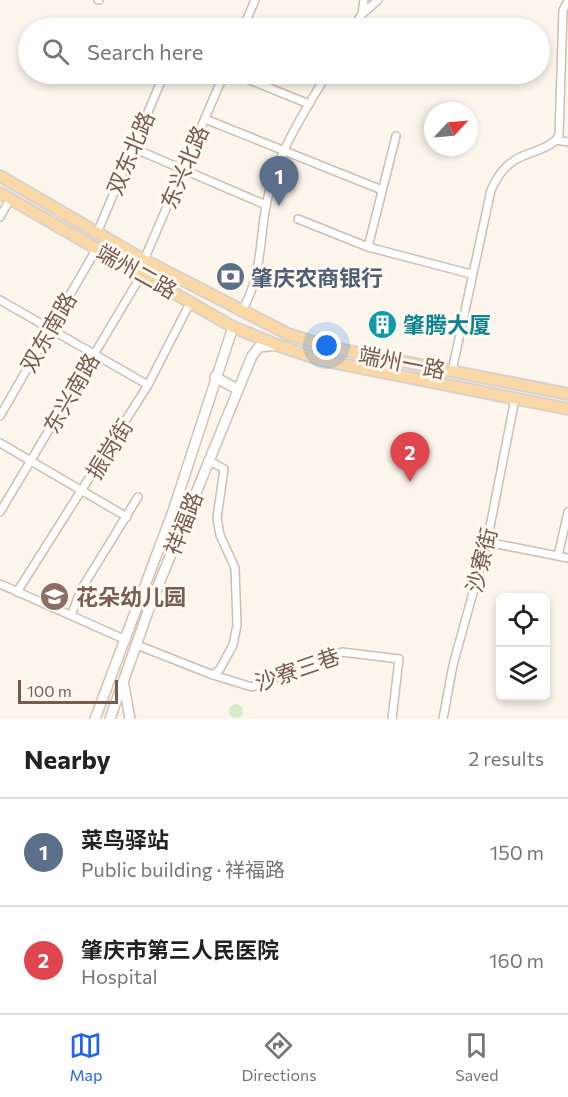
<!DOCTYPE html>
<meta charset="utf-8">
<style>
body{margin:0;font-family:Commissioner,"Noto Sans SC",sans-serif;background:#f2f2f2;color:#222}
.controls{position:absolute;right:18px;bottom:18px;display:grid;overflow:hidden;border-radius:9px;box-shadow:0 3px 9px #0003}
.controls button{width:54px;height:54px;display:grid;place-items:center;padding:0;border:0;border-bottom:2px solid #e0e0e0;background:#fff;color:#222;font:30px sans-serif}
.compass{position:absolute;left:424px;top:102px;width:54px;height:54px;border-radius:50%;background:#fff;box-shadow:0 3px 9px #0003;rotate:64deg}
.scale{position:absolute;left:18px;bottom:15px;width:100px;box-sizing:border-box;padding-left:6px;border:3px solid #785b4d;border-top:0;font-size:16px;line-height:21px;white-space:nowrap;color:#785b4d;-webkit-text-stroke:4px #fff9f2;paint-order:stroke}
.you{position:absolute;left:327px;top:346px;width:21px;height:21px;margin:-15px;border:4px solid #fff;border-radius:50%;background:#1a73e8;box-shadow:0 0 0 9px #1a73e833}
.badge{display:grid;place-items:center;width:39px;height:39px;border-radius:50%;background:#2563eb;color:#fff;font-size:20px;font-weight:700}
.pin{position:absolute;translate:-50% -50px;filter:drop-shadow(0 2px 3px #0008)}
.pin::after{content:'';position:absolute;top:32px;width:21px;height:18px;background:inherit;clip-path:polygon(0 0,100% 0,50% 100%)}
.list{margin:0;padding:0;list-style:none}
h2{display:flex;justify-content:space-between;align-items:center;height:78px;margin:0;padding:0 24px;font-size:26px}
h2 small{font-size:20px;font-weight:400;color:#767676}
.list li{display:grid;grid-template-columns:39px 1fr auto;gap:18px;align-items:center;box-sizing:border-box;height:108px;padding:0 24px;border-top:2px solid #e0e0e0}
.list b{display:block;font-size:22px;white-space:nowrap}
.list p{margin:0;font-size:20px;white-space:nowrap;color:#767676}
.list em{font-size:20px;font-style:normal;color:#767676}
.icon{flex:none;width:33px;height:33px;fill:none;stroke:currentColor;stroke-width:2;stroke-linecap:round;stroke-linejoin:round}
.map{position:relative;flex:none;width:568px;height:719px;overflow:hidden}
.search{position:absolute;background:#fff;box-shadow:0 3px 9px #0003;left:18px;right:18px;top:18px;height:66px;display:flex;align-items:center;gap:15px;box-sizing:border-box;padding:0 21px;border-radius:33px;color:#767676;font-size:22px}
.sheet{height:294px;background:#fff}
nav{display:flex;justify-content:space-around;align-items:center;box-sizing:border-box;height:84px;border-top:2px solid #e0e0e0;background:#fff;font-size:16px;color:#767676}
nav a{display:grid;justify-items:center;gap:3px}
nav .on{color:#2563eb}
.map>svg:first-child{display:block}
.green{fill:#d7ebc9}
.lines{fill:none;stroke-linecap:round;stroke-linejoin:round}
.street-casing{stroke:#cfbdaf;stroke-width:10}
.secondary-casing{stroke:#d5bfb0;stroke-width:12}
.primary-casing{stroke:#d9d1cd;stroke-width:14}
.street{stroke:#fff;stroke-width:7}
.secondary{stroke:#fff;stroke-width:9}
.primary{stroke:#f9d8a5;stroke-width:10}
.labels{text-anchor:middle;dominant-baseline:central;stroke-width:6;stroke-linejoin:round;paint-order:stroke}
.street-label{font-size:22px;fill:#785b4d;stroke:#fff9f2}
.service-label{font-size:22px;font-weight:bold;fill:#4e5e75;stroke:#fff9f2;text-anchor:start}
.culture-label{font-size:22px;font-weight:bold;fill:#0d838f;stroke:#fff9f2;text-anchor:start}
.education-label{font-size:22px;font-weight:bold;fill:#785e54;stroke:#fff9f2;text-anchor:start}
</style>
<div class="map">
<svg width="568" height="719" viewBox="0 0 568 719">
<rect width="100%" height="100%" fill="#fcf5eb"/>
<circle class="green" cx="236" cy="711" r="7"/>
<g class="lines">
<defs>
<g id="street">
<polyline points="98,0 99,0"/>
<polyline points="362,14 378,0"/>
<polyline points="243,28 255,0"/>
<polyline points="353,28 362,14 364,0"/>
<polyline points="235,74 309,104"/>
<polyline points="205,119 382,190"/>
<polyline points="556,140 568,142"/>
<polyline points="133,148 266,205"/>
<polyline points="0,217 10,199"/>
<polyline points="298,219 368,247 471,274"/>
<polyline points="97,233 164,74"/>
<polyline points="368,247 396,136"/>
<polyline points="144,260 224,74"/>
<polyline points="0,300 148,385"/>
<path d="M241,312c21,-34 18,-69 25,-106 9,-50 36,-90 61,-132"/>
<path d="M452,371l39,-181c6,-12 12,-23 24,-30 12,-8 38,-11 44,-25l4,-125 5,-9"/>
<polyline points="0,416 97,248"/>
<polyline points="0,443 127,517"/>
<polyline points="208,460 224,469 217,518 220,535 235,568 237,625 233,645 220,669 213,675"/>
<polyline points="0,512 142,274"/>
<polyline points="487,542 568,558"/>
<polyline points="558,556 568,512"/>
<polyline points="0,584 126,640"/>
<polyline points="17,592 148,385 191,301"/>
<polyline points="71,615 82,588 138,497"/>
<polyline points="137,645 213,675 252,687 342,652 399,659 392,719"/>
<polyline points="443,719 453,665 487,542 515,399"/>
</g>
<g id="secondary">
<polyline points="215,377 237,389"/>
<polyline points="124,686 130,719"/>
<polyline points="95,719 173,511 233,327"/>
<polyline points="110,719 151,603 252,356 259,347 277,345"/>
</g>
<g id="primary">
<polyline points="0,176 144,260 288,334 333,348 568,394"/>
<polyline points="0,193 233,327 277,345 321,360 568,409"/>
</g>
</defs>
<use href="#street" class="street-casing"/>
<use href="#secondary" class="secondary-casing"/>
<use href="#primary" class="primary-casing"/>
<use href="#street" class="street"/>
<use href="#secondary" class="secondary"/>
<use href="#primary" class="primary"/>
</g>
<defs>
<symbol id="bank-disc" viewBox="-11 -11 22 22"><circle r="9.5" fill="#5c6f8a" stroke="#fff9f2"/><path d="M-6-4H6V4H-6ZM0-2.3a2.3 2.3 0 1 0 0 4.6a2.3 2.3 0 1 0 0-4.6Z" fill="#fff"/></symbol>
<symbol id="building-disc" viewBox="-11 -11 22 22"><circle r="9.5" fill="#0f9aa8" stroke="#fff9f2"/><path d="M-4-6H4V6H1V3H-1V6H-4ZM-2.5-4.3h1.7v1.8h-1.7ZM.8-4.3h1.7v1.8H.8ZM-2.5-1h1.7V.8h-1.7ZM.8-1h1.7V.8H.8Z" fill="#fff"/></symbol>
<symbol id="school-disc" viewBox="-11 -11 22 22"><circle r="9.5" fill="#8d6e63" stroke="#fff9f2"/><path d="M0-5L7-2L0 1L-7-2ZM-4 1L0 2.5L4 1V4Q0 6-4 4Z" fill="#fff"/></symbol>
</defs>
<g fill-rule="evenodd">
<use href="#bank-disc" x="214" y="260" width="33" height="33"/>
<use href="#building-disc" x="366" y="308" width="33" height="33"/>
<use href="#school-disc" x="38" y="580" width="33" height="33"/>
</g>
<g class="labels">
<g class="street-label">
<text transform="translate(130 153) rotate(-67)">双东北路</text>
<text transform="translate(184 167) rotate(-67)">东兴北路</text>
<text transform="translate(137 271) rotate(29)">端州二路</text>
<text transform="translate(48 332) rotate(-60)">双东南路</text>
<text transform="translate(402 362) rotate(11)">端州一路</text>
<text transform="translate(71 393) rotate(-60)">东兴南路</text>
<text transform="translate(109 449) rotate(-58)">振岗街</text>
<text transform="translate(183 523) rotate(-68)">祥福路</text>
<text transform="translate(481 560) rotate(-76)">沙寮街</text>
<text transform="translate(297 669) rotate(-19)">沙寮三巷</text>
</g>
<g class="service-label">
<text x="251" y="277">肇庆农商银行</text>
</g>
<g class="culture-label">
<text x="403" y="324">肇腾大厦</text>
</g>
<g class="education-label">
<text x="76" y="596">花朵幼儿园</text>
</g>
</g>
</svg>
<div class="controls">
<button><svg class="icon" aria-label="locate" viewBox="0 0 24 24"><circle cx="12" cy="12" r="6"/><path d="M12 2v4M12 18v4M2 12h4M18 12h4"/></svg></button>
<button><svg class="icon" aria-label="layers" viewBox="0 0 24 24"><path d="M12 4l9 5-9 5-9-5zM3 14l9 5 9-5"/></svg></button>
</div>
<svg class="compass" viewBox="-18 -18 36 36"><path d="M0-13l5 13h-10z" fill="#e53935"/><path d="M0 13l5-13h-10z" fill="#767676"/></svg>
<div class="scale">100 m</div>
<div class="you"></div>
<div class="pin badge" style="left:279px;top:206px;background:#5c6f8a">1</div>
<div class="pin badge" style="left:410px;top:482px;background:#e0444e">2</div>
<div class="search"><svg class="icon" aria-label="search" viewBox="0 0 24 24"><circle cx="10" cy="10" r="6"/><path d="M15 15l6 6"/></svg>Search here</div>
</div>
<section class="sheet">
<h2>Nearby<small>2 results</small></h2>
<ul class="list">
<li><span class="badge" style="background:#5c6f8a">1</span><div><b>菜鸟驿站</b><p>Public building · 祥福路</p></div><em>150 m</em></li>
<li><span class="badge" style="background:#e0444e">2</span><div><b>肇庆市第三人民医院</b><p>Hospital</p></div><em>160 m</em></li>
</ul>
</section>
<nav>
<a class="on"><svg class="icon" aria-label="map" viewBox="0 0 24 24"><path d="M3 6l6-2 6 2 6-2v14l-6 2-6-2-6 2zM9 4v14M15 6v14"/></svg>Map</a>
<a><svg class="icon" aria-label="directions" viewBox="0 0 24 24"><path d="M12 3l9 9-9 9-9-9zM9 14v-3h6M13 9l2 2-2 2"/></svg>Directions</a>
<a><svg class="icon" aria-label="saved" viewBox="0 0 24 24"><path d="M7 4h10v16l-5-4-5 4z"/></svg>Saved</a>
</nav>
